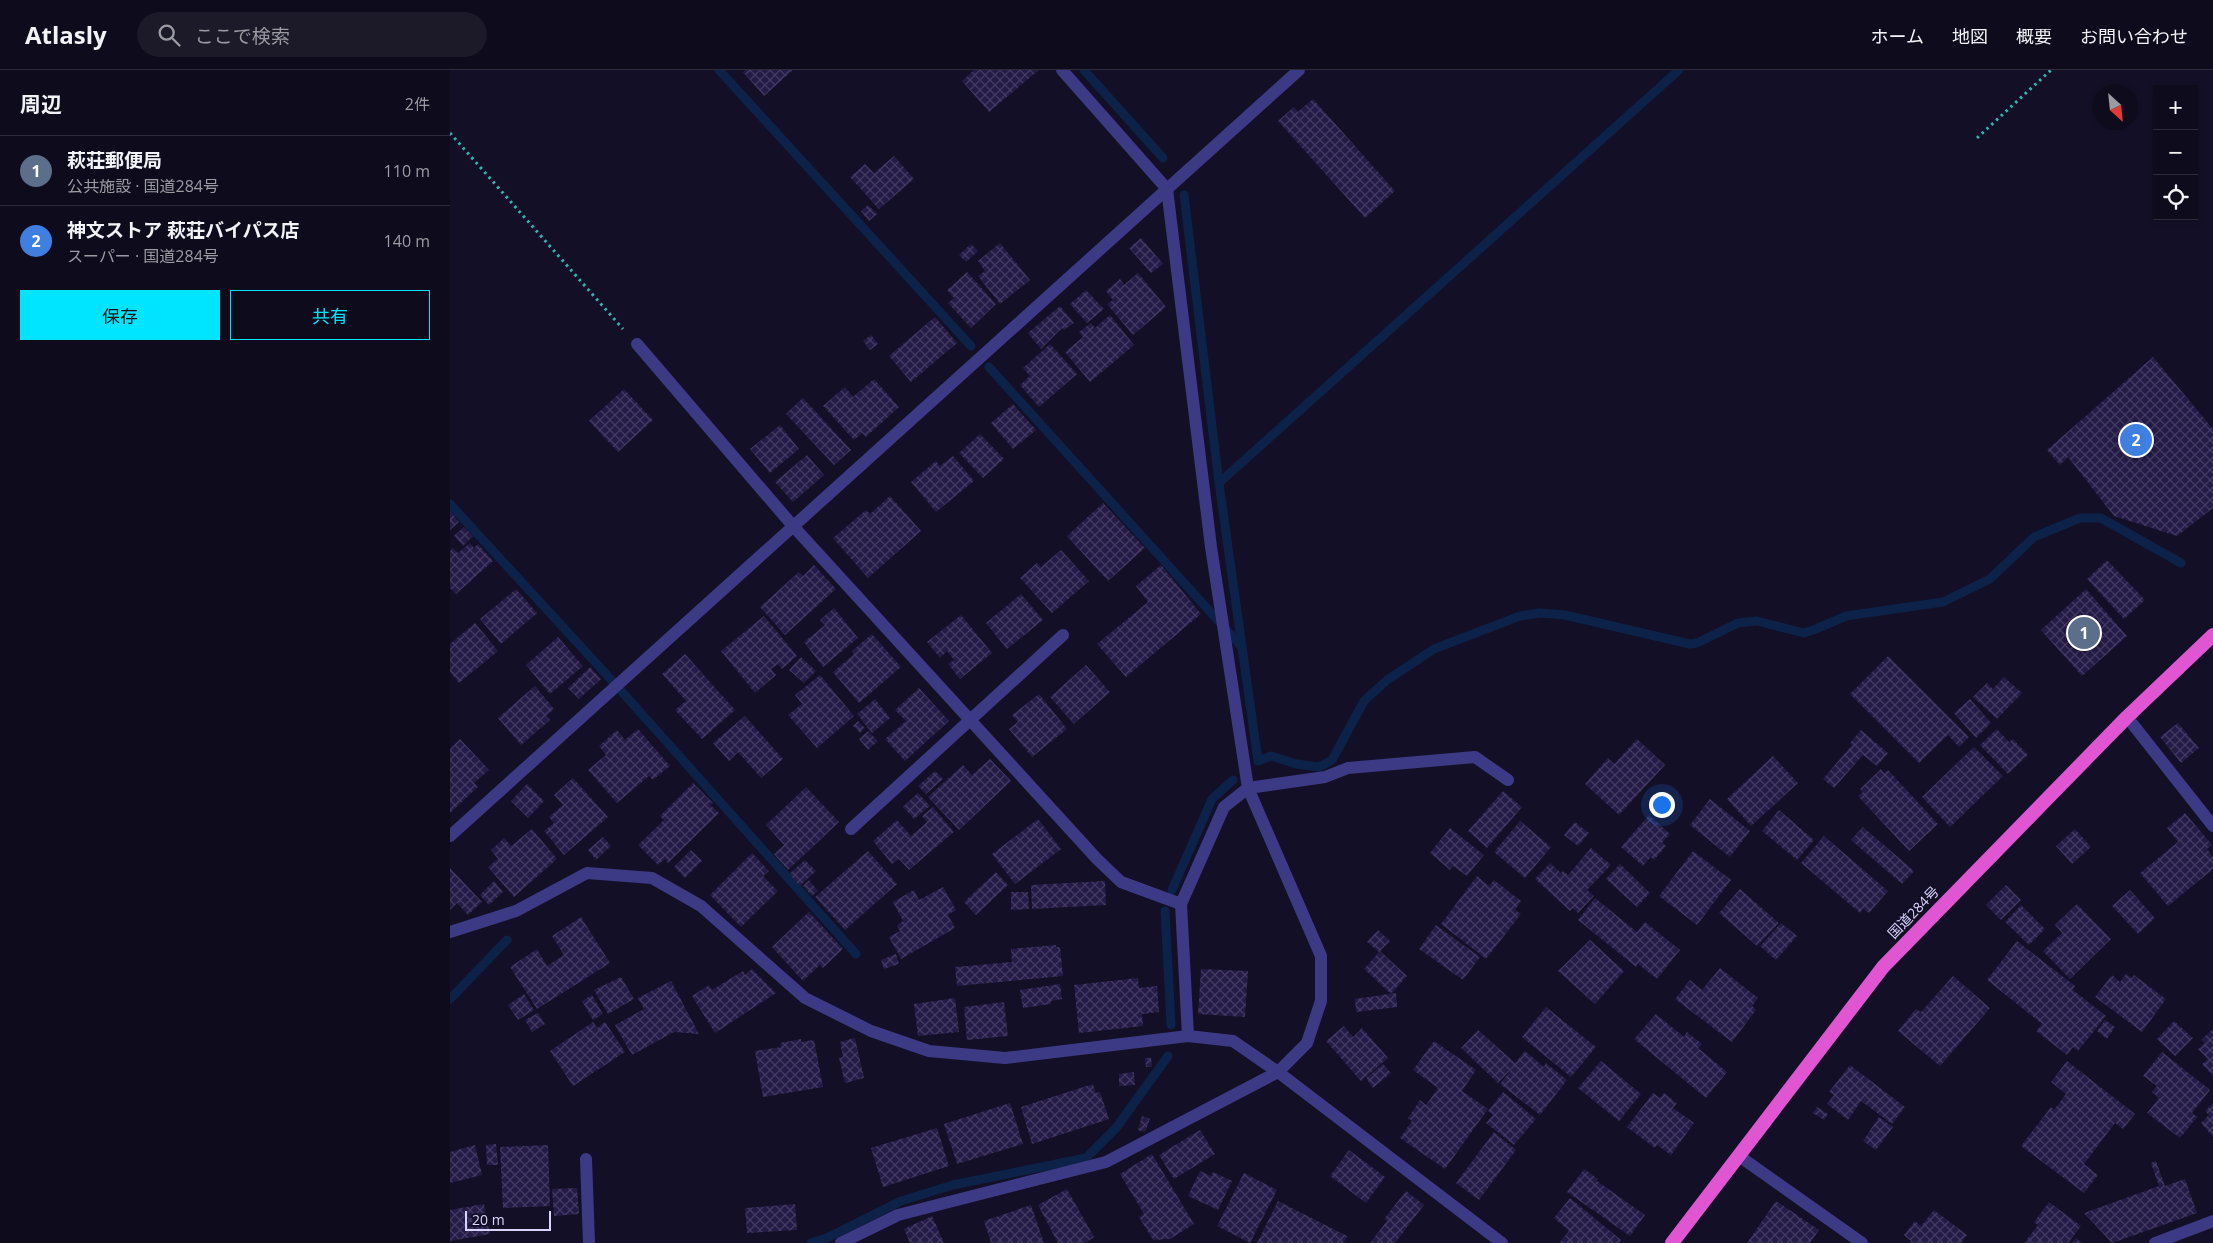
<!DOCTYPE html>
<html lang="ja">
<meta charset="utf-8">
<style>
body{margin:0;font-family:"Open Sans","Noto Sans JP",sans-serif;background:#1c1929;color:#f1f3f6}
.controls{position:absolute;right:15px;top:15px;display:grid;overflow:hidden;border-radius:0px;box-shadow:0 1px 4px #0004}
.controls button{width:45px;height:45px;display:grid;place-items:center;padding:0;border:0;border-bottom:1px solid #2e2b3b;background:#0e0b1c;color:#f1f3f6;font:25px sans-serif}
.compass{position:absolute;left:1643px;top:15px;width:45px;height:45px;border-radius:50%;background:#0e0b1c;box-shadow:0 1px 4px #0004;rotate:153deg}
.scale{position:absolute;left:15px;bottom:12px;width:86px;box-sizing:border-box;padding-left:5px;border:2px solid #d9d4ff;border-top:0;font-size:14px;line-height:18px;white-space:nowrap;color:#d9d4ff;-webkit-text-stroke:4px #130f26;paint-order:stroke}
.you{position:absolute;left:1211px;top:734px;width:18px;height:18px;margin:-12px;border:4px solid #fff;border-radius:50%;background:#1a73e8;box-shadow:0 0 0 8px #1a73e833}
.badge{display:grid;place-items:center;width:32px;height:32px;border-radius:50%;background:#00e5ff;color:#fff;font-size:16px;font-weight:700}
.pin{position:absolute;translate:-50% -50%;border:2px solid #fff;box-shadow:0 1px 5px #0006}
.list{margin:0;padding:0;list-style:none}
h2{display:flex;justify-content:space-between;align-items:center;height:65px;margin:0;padding:0 20px;font-size:21px}
h2 small{font-size:16px;font-weight:400;color:#9b9ba3}
.list li{display:grid;grid-template-columns:32px 1fr auto;gap:15px;align-items:center;box-sizing:border-box;height:70px;padding:0 20px;border-top:1px solid #2e2b3b}
.list b{display:block;font-size:19px;white-space:nowrap}
.list p{margin:0;font-size:16px;white-space:nowrap;color:#9b9ba3}
.list em{font-size:16px;font-style:normal;color:#9b9ba3}
.actions{display:flex;gap:10px;padding:15px 20px}
.actions a{flex:1;padding:11px 0;border:1px solid #00e5ff;border-radius:0px;text-align:center;font-size:18px;color:#00e5ff}
.actions .main{background:#00e5ff;color:#111}
.icon{flex:none;width:28px;height:28px;fill:none;stroke:currentColor;stroke-width:2;stroke-linecap:round;stroke-linejoin:round}
.map{position:relative;flex:none;width:1763px;height:1173px;overflow:hidden}
header{display:flex;align-items:center;gap:30px;box-sizing:border-box;height:70px;padding:0 25px;background:#0e0b1c;border-bottom:1px solid #2e2b3b}
header strong{font-size:24px}
nav{display:flex;gap:28px;margin-inline-start:auto;font-size:18px}
.search{width:350px;height:45px;background:#1c1929;display:flex;align-items:center;gap:12px;box-sizing:border-box;padding:0 18px;border-radius:28px;color:#9b9ba3;font-size:19px}
main{display:flex}
aside{flex:1;background:#0e0b1c}
.map>svg:first-child{display:block}
.lines{fill:none;stroke-linecap:round;stroke-linejoin:round}
.stream{stroke:#0c2248;stroke-width:9}
.building{fill:url(#building-cross-hatch)}
.path{stroke:#2fb8b0;stroke-width:3;stroke-dasharray:2.5 4;stroke-linecap:butt}
.minor{stroke:#3d3a85;stroke-width:12}
.trunk{stroke:#e055d1;stroke-width:14}
.labels{text-anchor:middle;dominant-baseline:central;stroke-width:4;stroke-linejoin:round;paint-order:stroke}
.street-label{font-size:14px;fill:#d9d4ff;stroke:#130f26}
</style>
<header>
<strong>Atlasly</strong>
<div class="search"><svg class="icon" aria-label="search" viewBox="0 0 24 24"><circle cx="10" cy="10" r="6"/><path d="M15 15l6 6"/></svg>ここで検索</div>
<nav><a>ホーム</a><a>地図</a><a>概要</a><a>お問い合わせ</a></nav>
</header>
<main>
<aside>
<h2>周辺<small>2件</small></h2>
<ul class="list">
<li><span class="badge" style="background:#5c6f8a">1</span><div><b>萩荘郵便局</b><p>公共施設 · 国道284号</p></div><em>110 m</em></li>
<li><span class="badge" style="background:#3f7fe0">2</span><div><b>神文ストア 萩荘バイパス店</b><p>スーパー · 国道284号</p></div><em>140 m</em></li>
</ul>
<div class="actions"><a class="main">保存</a><a>共有</a></div>
</aside>
<div class="map">
<svg width="1763" height="1173" viewBox="0 0 1763 1173">
<defs>
<pattern id="building-cross-hatch" width="8" height="8" patternUnits="userSpaceOnUse" patternTransform="scale(1.25)"><rect width="8" height="8" fill="#241b47"/><path d="M0 0l8 8M0 8l8-8" fill="none" stroke="#433b63"/></pattern>
</defs>
<rect width="100%" height="100%" fill="#130f26"/>
<g class="lines">
<g class="stream">
<polyline points="269,0 521,276"/>
<polyline points="634,0 713,88"/>
<polyline points="734,125 769,413 808,691 821,686 847,694 869,697 882,690 914,631 937,610 984,579 1070,546 1090,543 1115,545 1240,574 1247,573 1288,553 1307,551 1354,563 1366,559 1396,546 1493,532 1540,509 1584,467 1630,448 1651,448 1731,493"/>
<polyline points="539,297 792,577"/>
<polyline points="769,413 1229,0"/>
<polyline points="0,434 156,604 406,884"/>
<polyline points="722,820 762,729 783,710"/>
<polyline points="715,841 721,955"/>
<polyline points="0,929 57,870"/>
<polyline points="361,1173 377,1168 451,1131 503,1115 636,1088 666,1058 718,986"/>
</g>
</g>
<g class="building">
<polygon points="295,0 343,0 314,26 293,2"/>
<polygon points="524,0 589,0 539,42 512,11"/>
<polygon points="863,29 945,121 915,148 828,51 844,37 848,42"/>
<polygon points="444,86 464,109 429,139 400,107 415,94 424,103"/>
<polygon points="418,135 427,144 419,151 411,141"/>
<polygon points="691,168 713,194 701,203 679,178"/>
<polygon points="550,173 580,210 550,234 528,206 535,201 528,191"/>
<polygon points="521,174 528,181 516,192 509,185"/>
<polygon points="517,202 546,234 521,258 498,233 504,228 497,220"/>
<polygon points="688,203 716,237 683,265 657,234 663,230 656,221 670,209 674,215"/>
<polygon points="636,220 654,239 637,253 620,234"/>
<polygon points="610,236 624,253 614,260 612,258 591,279 578,263"/>
<polygon points="660,245 684,275 640,312 615,282 633,267 629,262 641,253 645,258"/>
<polygon points="485,247 507,273 461,312 439,286"/>
<polygon points="421,265 428,274 420,280 413,271"/>
<polygon points="600,274 627,304 589,337 570,315 580,306 573,298"/>
<polygon points="1703,287 1763,359 1763,438 1727,466 1664,446 1618,387 1610,395 1597,380"/>
<polygon points="424,309 449,337 416,367 412,363 404,370 373,336 395,317 403,327"/>
<polygon points="174,319 203,350 168,382 139,351"/>
<polygon points="353,328 401,380 384,395 336,344"/>
<polygon points="563,334 586,360 563,379 541,353"/>
<polygon points="330,355 349,379 320,403 300,379"/>
<polygon points="530,364 554,389 533,408 509,383"/>
<polygon points="357,385 374,405 343,432 325,412"/>
<polygon points="503,386 524,411 486,442 461,412 486,391 490,396"/>
<polygon points="440,426 471,461 418,508 383,468 416,440 420,444"/>
<polygon points="653,433 695,478 658,511 617,466"/>
<polygon points="0,441 9,452 0,460"/>
<polygon points="14,457 23,466 13,476 4,466"/>
<polygon points="20,473 24,478 28,474 43,491 6,524 0,518 0,481 3,478 8,483"/>
<polygon points="611,480 639,511 602,543 570,508 587,493 591,497"/>
<polygon points="1657,490 1695,530 1674,549 1637,509"/>
<polygon points="364,495 386,519 335,565 310,537 349,502 353,506"/>
<polygon points="711,495 751,544 676,607 647,574 698,532 686,516"/>
<polygon points="66,519 87,543 51,574 30,549"/>
<polygon points="1636,519 1677,566 1632,606 1591,560"/>
<polygon points="571,524 593,550 557,579 536,553"/>
<polygon points="384,538 408,568 373,597 354,572 375,555 370,550"/>
<polygon points="511,545 542,583 510,609 498,594 504,590 497,581 490,588 477,572"/>
<polygon points="314,546 347,586 332,599 328,594 321,599 326,605 305,623 271,581"/>
<polygon points="25,553 48,581 9,613 0,602 0,574"/>
<polygon points="422,564 451,597 409,633 383,602 404,584 402,581"/>
<polygon points="108,567 133,596 100,624 76,595"/>
<polygon points="235,584 285,640 252,669 225,640 236,631 212,604"/>
<polygon points="1438,586 1519,667 1509,677 1498,665 1469,693 1400,624"/>
<polygon points="351,587 366,601 354,613 339,600"/>
<polygon points="636,595 660,622 624,654 600,627"/>
<polygon points="140,597 151,609 129,629 118,618"/>
<polygon points="370,605 404,646 367,678 338,645 352,634 345,625"/>
<polygon points="1554,607 1572,623 1547,649 1523,627 1537,613 1543,619"/>
<polygon points="85,616 104,639 96,646 100,650 71,675 48,648"/>
<polygon points="469,618 499,651 455,691 435,669 456,651 445,640"/>
<polygon points="589,624 617,659 582,687 559,659 568,652 562,645"/>
<polygon points="425,629 440,648 422,663 407,644"/>
<polygon points="1520,629 1541,653 1526,668 1504,643"/>
<polygon points="295,646 333,689 311,708 288,682 279,691 263,673"/>
<polygon points="408,651 415,658 410,663 403,656"/>
<polygon points="1728,653 1749,678 1731,693 1710,667"/>
<polygon points="188,659 220,696 203,710 199,706 167,733 138,700 156,685 149,676 167,660 175,670"/>
<polygon points="1547,659 1559,672 1563,669 1578,685 1558,704 1530,675"/>
<polygon points="1411,660 1438,683 1427,696 1413,685 1384,718 1373,709 1402,675 1400,673"/>
<polygon points="418,661 428,671 418,680 409,669"/>
<polygon points="10,669 39,700 24,713 28,717 0,743 0,679"/>
<polygon points="1187,669 1215,695 1169,745 1135,714 1158,688 1164,694"/>
<polygon points="1524,677 1553,706 1500,757 1472,727"/>
<polygon points="1323,686 1348,713 1301,756 1277,729"/>
<polygon points="540,689 561,711 509,760 478,727 513,695 522,705"/>
<polygon points="1431,699 1434,703 1438,700 1488,754 1459,781 1408,726 1413,722 1410,719"/>
<polygon points="485,701 493,709 476,724 468,716"/>
<polygon points="123,708 158,747 114,785 94,761 104,753 99,747 113,735 104,725"/>
<polygon points="243,713 263,733 260,735 269,743 218,793 215,789 208,795 188,775 214,750 210,746"/>
<polygon points="77,714 94,731 78,748 61,731"/>
<polygon points="356,717 389,752 338,800 324,784 334,775 316,755"/>
<polygon points="1053,721 1072,737 1037,778 1018,761"/>
<polygon points="468,723 480,736 464,749 453,737"/>
<polygon points="1260,729 1300,761 1280,787 1240,755"/>
<polygon points="483,737 504,762 459,800 449,789 442,794 423,771 447,750 461,766 477,752 472,746"/>
<polygon points="1329,740 1364,770 1347,790 1312,761"/>
<polygon points="1735,743 1762,775 1757,779 1763,787 1763,799 1718,836 1690,803 1728,772 1717,758"/>
<polygon points="1199,745 1220,764 1212,773 1216,776 1204,790 1201,787 1193,796 1171,777"/>
<polygon points="588,749 611,779 565,814 542,784"/>
<polygon points="1070,751 1101,777 1075,808 1044,782"/>
<polygon points="1125,752 1139,763 1128,776 1114,765"/>
<polygon points="1413,757 1464,801 1452,814 1401,770"/>
<polygon points="1000,758 1034,785 1017,806 1003,796 1000,800 980,783"/>
<polygon points="82,759 107,789 64,827 38,797 48,789 41,780 54,768 61,776"/>
<polygon points="1625,759 1641,777 1622,794 1606,776"/>
<polygon points="1374,766 1438,821 1419,843 1413,839 1410,843 1351,793"/>
<polygon points="153,767 161,776 146,790 138,780"/>
<polygon points="1141,778 1161,795 1137,820 1144,826 1128,843 1123,838 1120,841 1085,809 1100,793 1111,803 1113,801 1118,805"/>
<polygon points="241,780 252,791 235,808 224,797"/>
<polygon points="418,781 447,814 395,860 365,827"/>
<polygon points="1243,781 1281,810 1247,855 1209,826"/>
<polygon points="302,783 319,801 313,806 328,821 291,857 260,825"/>
<polygon points="355,790 366,801 350,816 339,804"/>
<polygon points="1170,794 1200,823 1187,837 1156,809"/>
<polygon points="0,798 32,832 18,845 7,833 0,840"/>
<polygon points="546,802 558,815 526,845 514,832"/>
<polygon points="1027,806 1039,816 1044,810 1071,831 1065,840 1071,844 1036,889 991,854"/>
<polygon points="359,810 368,821 362,826 353,816"/>
<polygon points="44,811 53,822 39,835 30,825"/>
<polygon points="655,811 656,835 582,839 581,815"/>
<polygon points="1556,815 1571,830 1551,850 1536,835"/>
<polygon points="493,817 506,840 498,845 505,858 451,889 439,867 450,861 447,855 453,851 443,832 464,820 469,830"/>
<polygon points="1290,819 1329,853 1307,876 1269,843"/>
<polygon points="1680,820 1705,848 1688,864 1662,836"/>
<polygon points="561,822 578,822 579,839 561,840"/>
<polygon points="1145,828 1187,862 1195,852 1230,880 1207,909 1188,894 1186,897 1128,850"/>
<polygon points="1627,834 1661,869 1620,909 1593,881 1612,863 1605,855"/>
<polygon points="1571,835 1595,859 1579,875 1555,852"/>
<polygon points="359,842 393,879 373,898 370,895 353,911 322,877"/>
<polygon points="131,847 160,893 87,939 60,897 87,879 97,896 114,885 102,866"/>
<polygon points="1331,853 1347,866 1326,890 1310,876"/>
<polygon points="986,855 1030,887 1013,910 969,879"/>
<polygon points="928,860 940,871 930,881 957,906 941,924 914,899 929,882 917,872"/>
<polygon points="1140,870 1174,901 1145,934 1108,901"/>
<polygon points="1567,871 1625,916 1623,920 1656,946 1628,981 1623,977 1617,985 1586,961 1592,954 1537,910"/>
<polygon points="606,875 606,877 610,877 613,906 507,916 505,897 562,892 561,879"/>
<polygon points="446,884 449,894 434,899 431,890"/>
<polygon points="1270,898 1308,928 1302,936 1306,940 1282,972 1225,929 1240,910 1252,920"/>
<polygon points="302,899 326,923 265,963 242,926 259,915 262,920 293,901 295,905"/>
<polygon points="751,899 798,901 795,947 748,944"/>
<polygon points="1676,904 1682,908 1684,905 1716,929 1692,962 1645,927 1662,905 1670,912"/>
<polygon points="1503,906 1540,938 1490,996 1448,961 1466,939 1471,942"/>
<polygon points="171,907 184,929 158,944 144,920"/>
<polygon points="688,908 689,918 707,916 709,942 692,944 693,956 629,963 624,915"/>
<polygon points="221,911 249,964 224,962 182,985 165,955 194,939 188,928"/>
<polygon points="610,914 612,929 601,931 601,934 573,938 570,920"/>
<polygon points="946,923 947,937 906,942 905,929"/>
<polygon points="74,924 84,940 68,950 58,935"/>
<polygon points="142,925 153,944 143,950 132,931"/>
<polygon points="505,928 509,962 468,966 464,934"/>
<polygon points="554,932 558,966 517,970 514,937"/>
<polygon points="1096,937 1146,977 1121,1007 1072,967"/>
<polygon points="88,943 95,954 82,962 75,950"/>
<polygon points="1206,944 1234,967 1237,962 1252,974 1248,978 1277,1002 1256,1028 1184,969"/>
<polygon points="1655,950 1665,957 1657,969 1647,961"/>
<polygon points="1724,951 1743,968 1725,986 1707,969"/>
<polygon points="143,952 147,958 155,952 175,982 123,1016 100,981"/>
<polygon points="894,956 903,967 912,958 938,988 911,1011 876,971"/>
<polygon points="1763,959 1763,1006 1752,994 1758,989 1748,979 1755,973 1751,970"/>
<polygon points="1028,960 1065,993 1075,981 1094,997 1096,993 1117,1010 1090,1045 1050,1014 1063,997 1048,1013 1011,978"/>
<polygon points="405,968 414,1008 395,1013 389,988 393,987 390,972"/>
<polygon points="351,969 351,972 364,970 373,1017 313,1027 305,981 331,977 330,973"/>
<polygon points="984,971 1026,1000 1012,1021 1038,1039 995,1099 950,1068 962,1051 958,1048 970,1030 976,1035 988,1018 963,1000"/>
<polygon points="1712,982 1760,1020 1742,1043 1747,1047 1730,1068 1697,1043 1709,1028 1702,1022 1707,1016 1693,1006"/>
<polygon points="695,988 701,988 702,997 696,997"/>
<polygon points="1151,991 1191,1024 1169,1051 1128,1018"/>
<polygon points="1617,991 1685,1044 1673,1059 1665,1053 1634,1094 1648,1105 1634,1123 1571,1076 1601,1037 1604,1040 1616,1024 1601,1012"/>
<polygon points="933,994 941,1003 923,1018 916,1008"/>
<polygon points="1400,995 1455,1037 1442,1054 1411,1031 1398,1050 1377,1034 1384,1025 1379,1022"/>
<polygon points="684,1002 685,1015 669,1016 669,1004"/>
<polygon points="643,1014 646,1023 650,1022 659,1049 582,1074 571,1037"/>
<polygon points="1053,1022 1086,1049 1064,1075 1036,1053 1043,1045 1038,1041"/>
<polygon points="1203,1023 1210,1028 1214,1023 1227,1033 1223,1038 1244,1053 1221,1085 1207,1075 1205,1078 1177,1057"/>
<polygon points="560,1033 573,1074 507,1094 494,1054"/>
<polygon points="1763,1033 1763,1067 1751,1053 1759,1045 1755,1041"/>
<polygon points="1367,1037 1378,1044 1374,1050 1363,1043"/>
<polygon points="692,1046 700,1049 695,1062 688,1060"/>
<polygon points="1429,1047 1443,1057 1426,1080 1413,1071"/>
<polygon points="487,1058 499,1096 433,1117 421,1078"/>
<polygon points="750,1060 765,1084 724,1109 709,1085"/>
<polygon points="1044,1062 1066,1080 1029,1130 1006,1113"/>
<polygon points="46,1074 48,1095 37,1095 36,1075"/>
<polygon points="25,1075 32,1105 0,1113 0,1082"/>
<polygon points="98,1075 100,1136 53,1138 50,1077"/>
<polygon points="899,1080 935,1107 916,1133 880,1106"/>
<polygon points="702,1084 744,1154 720,1169 703,1170 689,1147 694,1144 670,1104"/>
<polygon points="1706,1091 1715,1116 1735,1109 1747,1143 1662,1173 1634,1143 1709,1116 1701,1093"/>
<polygon points="1134,1099 1148,1109 1147,1111 1195,1145 1180,1166 1117,1122"/>
<polygon points="750,1101 761,1106 763,1102 782,1111 768,1140 738,1126"/>
<polygon points="794,1103 827,1120 800,1173 767,1156"/>
<polygon points="127,1118 129,1144 104,1146 102,1119"/>
<polygon points="617,1119 644,1167 635,1173 608,1173 588,1135"/>
<polygon points="956,1121 974,1135 945,1173 920,1173 937,1151 934,1149"/>
<polygon points="1120,1128 1171,1170 1169,1173 1109,1173 1119,1161 1104,1148"/>
<polygon points="828,1131 897,1166 894,1173 807,1173"/>
<polygon points="1326,1131 1369,1160 1360,1173 1297,1173"/>
<polygon points="1599,1132 1631,1156 1618,1173 1574,1173 1588,1155 1584,1152"/>
<polygon points="34,1134 40,1164 0,1171 0,1140"/>
<polygon points="345,1134 347,1160 297,1163 295,1138"/>
<polygon points="581,1135 594,1173 541,1173 534,1151"/>
<polygon points="1484,1140 1517,1165 1511,1173 1460,1173 1461,1171 1454,1165 1465,1151 1471,1156"/>
<polygon points="482,1146 494,1173 460,1173 454,1159"/>
<polygon points="1626,1168 1632,1173 1622,1173"/>
</g>
<g class="lines">
<g class="path">
<polyline points="0,63 173,259"/>
<polyline points="1527,68 1601,0"/>
</g>
<g class="minor">
<polyline points="187,274 343,456 647,789 671,812 731,834"/>
<polyline points="1677,647 1763,756"/>
<polyline points="401,759 613,565"/>
<polyline points="0,766 849,0"/>
<polyline points="0,862 66,841 137,803 202,808 251,836 355,928 421,961 479,981 555,988 738,966 783,971 828,1002 1052,1173"/>
<polyline points="738,966 731,834 774,737 798,718 875,707 898,698 1025,687 1058,710"/>
<polyline points="1289,1086 1412,1173"/>
<polyline points="136,1089 139,1173"/>
<polyline points="391,1173 448,1145 656,1092 828,1002 857,973 871,931 871,886 798,718 761,477 717,119 612,0"/>
<polyline points="1705,1173 1763,1151"/>
</g>
<polyline class="trunk" points="1222,1173 1433,897 1677,647 1763,565"/>
</g>
<g class="labels">
<g class="street-label">
<text transform="translate(1463 842) rotate(-46)">国道284号</text>
</g>
</g>
</svg>
<div class="controls">
<button>+</button>
<button>−</button>
<button><svg class="icon" aria-label="locate" viewBox="0 0 24 24"><circle cx="12" cy="12" r="6"/><path d="M12 2v4M12 18v4M2 12h4M18 12h4"/></svg></button>
</div>
<svg class="compass" viewBox="-18 -18 36 36"><path d="M0-13l5 13h-10z" fill="#e53935"/><path d="M0 13l5-13h-10z" fill="#9b9ba3"/></svg>
<div class="scale">20 m</div>
<div class="you"></div>
<div class="pin badge" style="left:1634px;top:563px;background:#5c6f8a">1</div>
<div class="pin badge" style="left:1686px;top:370px;background:#3f7fe0">2</div>
</div>
</main>
